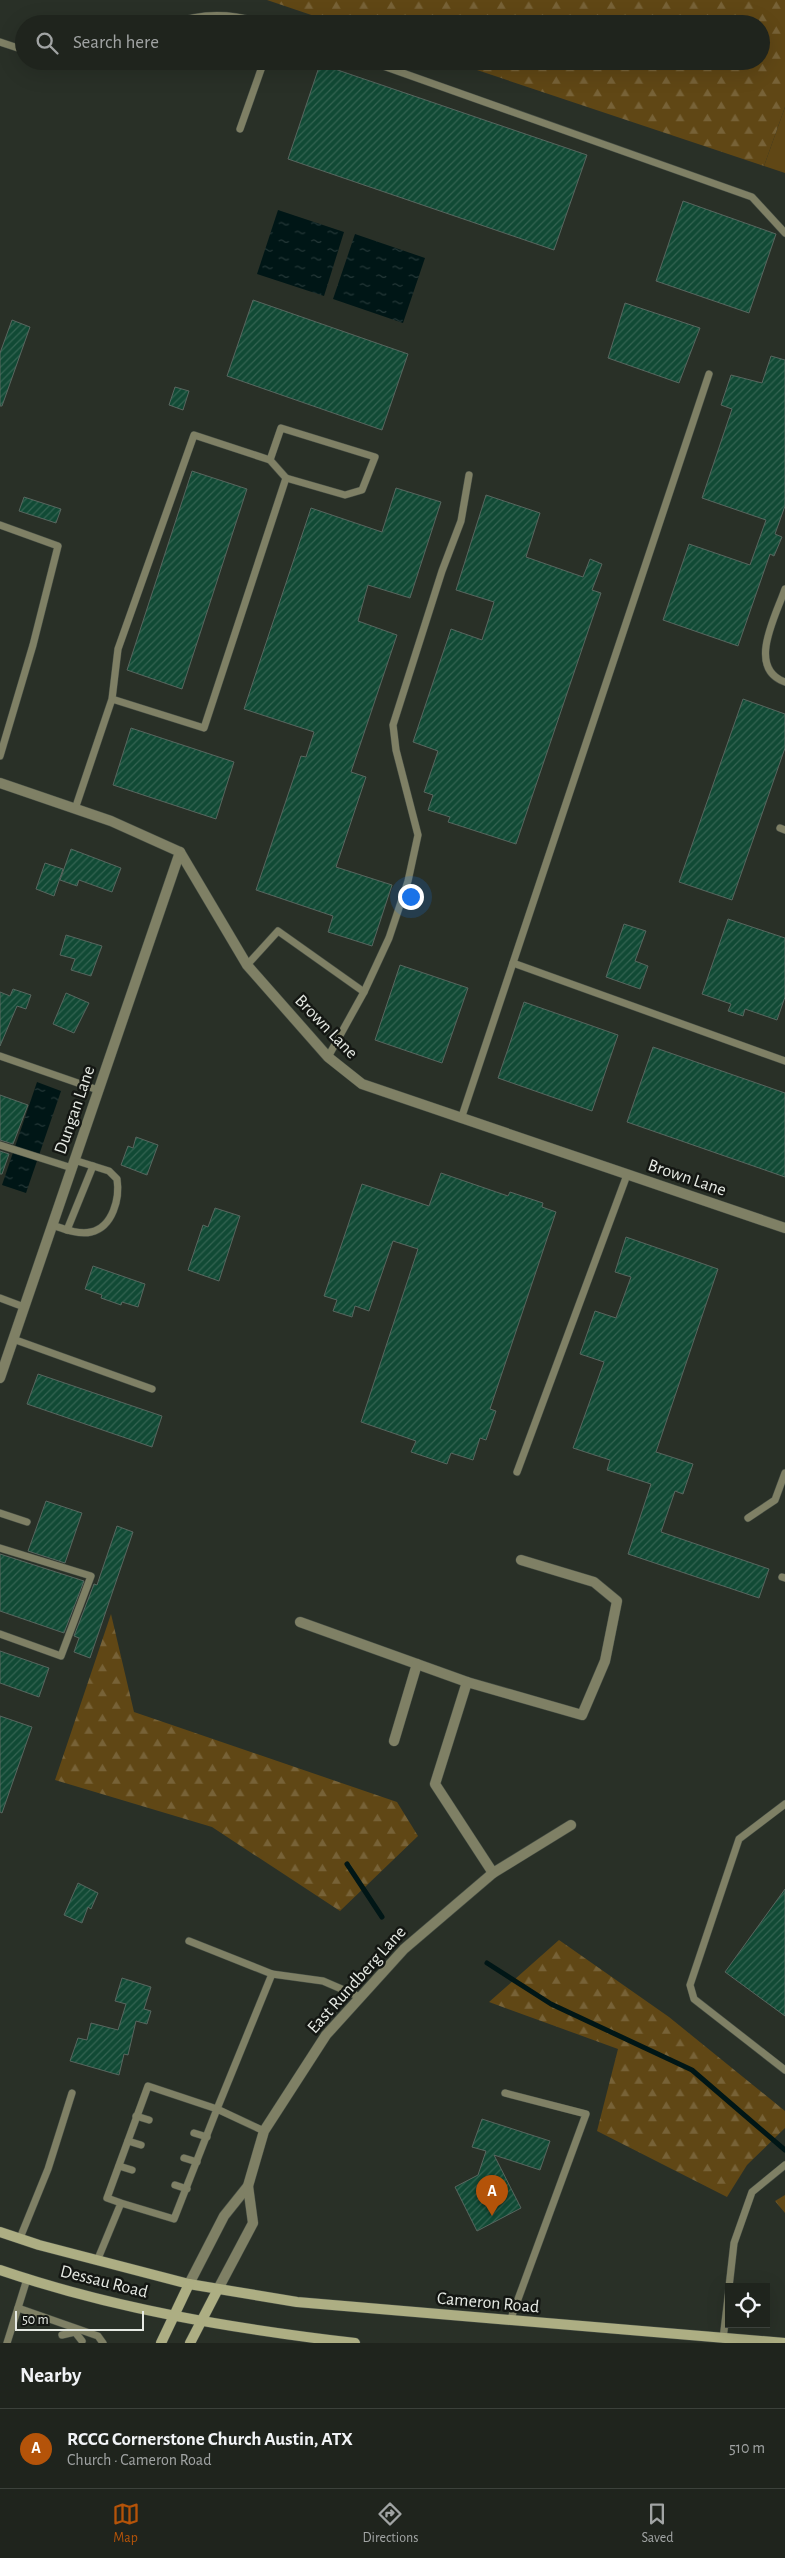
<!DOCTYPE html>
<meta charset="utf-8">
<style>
body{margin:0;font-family:"Alegreya Sans",sans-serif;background:#272c26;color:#f1f3f6}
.controls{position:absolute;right:15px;bottom:15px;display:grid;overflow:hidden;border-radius:0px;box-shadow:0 5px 20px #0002}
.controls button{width:45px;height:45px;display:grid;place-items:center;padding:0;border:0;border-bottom:1px solid #3c413b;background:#1f241d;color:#f1f3f6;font:25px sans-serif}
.scale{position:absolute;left:15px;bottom:12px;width:129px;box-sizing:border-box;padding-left:5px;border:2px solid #e6eae4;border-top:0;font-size:14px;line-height:18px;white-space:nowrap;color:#e6eae4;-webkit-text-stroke:4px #141713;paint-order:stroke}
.you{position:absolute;left:410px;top:896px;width:18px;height:18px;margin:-12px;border:4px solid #fff;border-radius:50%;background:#1a73e8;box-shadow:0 0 0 8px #1a73e833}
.badge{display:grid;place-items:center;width:32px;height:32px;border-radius:50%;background:#b45309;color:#fff;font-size:16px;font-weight:700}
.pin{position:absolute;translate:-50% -41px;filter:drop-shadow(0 1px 2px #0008)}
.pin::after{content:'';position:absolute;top:26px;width:18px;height:15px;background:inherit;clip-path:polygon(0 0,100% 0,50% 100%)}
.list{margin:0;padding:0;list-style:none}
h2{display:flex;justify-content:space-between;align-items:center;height:65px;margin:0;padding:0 20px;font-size:21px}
h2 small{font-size:16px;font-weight:400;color:#a1a4a4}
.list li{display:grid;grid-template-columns:32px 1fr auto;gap:15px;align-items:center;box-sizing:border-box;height:80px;padding:0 20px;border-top:1px solid #3c413b}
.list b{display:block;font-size:19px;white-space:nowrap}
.list p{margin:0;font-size:16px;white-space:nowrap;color:#a1a4a4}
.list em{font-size:16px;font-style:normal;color:#a1a4a4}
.icon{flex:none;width:28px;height:28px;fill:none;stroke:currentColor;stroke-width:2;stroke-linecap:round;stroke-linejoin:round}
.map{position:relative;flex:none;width:785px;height:2343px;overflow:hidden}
.search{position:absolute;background:#1f241d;box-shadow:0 5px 20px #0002;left:15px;right:15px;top:15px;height:55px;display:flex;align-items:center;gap:12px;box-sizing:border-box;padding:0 18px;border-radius:28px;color:#a1a4a4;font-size:19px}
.sheet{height:145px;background:#1f241d}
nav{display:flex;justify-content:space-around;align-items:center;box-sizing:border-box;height:70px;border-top:1px solid #3c413b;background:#1f241d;font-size:14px;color:#a1a4a4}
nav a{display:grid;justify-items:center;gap:2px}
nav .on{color:#b45309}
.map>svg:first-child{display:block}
.green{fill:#604715}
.forest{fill:url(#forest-firs)}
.water{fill:url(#water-ripples)}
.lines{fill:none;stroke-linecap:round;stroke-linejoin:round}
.stream{stroke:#001616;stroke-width:5}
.building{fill:url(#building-hatch);stroke:#58665f}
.service-casing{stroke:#474e45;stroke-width:8}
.minor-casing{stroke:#474e45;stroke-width:11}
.secondary-casing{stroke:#474e45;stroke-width:11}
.service{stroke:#7f8065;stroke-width:7}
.minor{stroke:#7f8065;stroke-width:10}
.secondary{stroke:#adae83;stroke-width:10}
.labels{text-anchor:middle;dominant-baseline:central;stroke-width:5;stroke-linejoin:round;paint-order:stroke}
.street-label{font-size:18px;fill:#e6eae4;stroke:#141713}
</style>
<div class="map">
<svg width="785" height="2343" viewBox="0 0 785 2343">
<defs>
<pattern id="forest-firs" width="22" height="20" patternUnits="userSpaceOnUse" patternTransform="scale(1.25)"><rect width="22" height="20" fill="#604715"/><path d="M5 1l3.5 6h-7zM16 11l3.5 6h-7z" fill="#776237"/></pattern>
<pattern id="water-ripples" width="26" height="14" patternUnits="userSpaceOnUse" patternTransform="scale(1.25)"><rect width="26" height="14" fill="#001616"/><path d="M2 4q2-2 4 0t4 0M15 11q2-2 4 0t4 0" fill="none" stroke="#253838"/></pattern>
<pattern id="building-hatch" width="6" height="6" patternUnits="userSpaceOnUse" patternTransform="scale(1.25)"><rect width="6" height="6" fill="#114a35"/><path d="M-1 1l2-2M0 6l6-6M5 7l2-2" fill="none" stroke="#346452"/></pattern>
</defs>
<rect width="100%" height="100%" fill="#293027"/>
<polygon class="green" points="785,107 785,173 764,166"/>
<g class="forest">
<polygon points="267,0 785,0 785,107 764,166 450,61 761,61 761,24 338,24"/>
<polygon points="111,1614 134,1712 397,1802 418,1836 340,1911 212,1827 55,1780"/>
<polygon points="559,1940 669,2017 785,2111 785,2128 747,2165 727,2197 597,2131 618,2049 489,2002"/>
<polygon points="785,2195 785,2213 775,2201"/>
</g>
<g class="water">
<polygon points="278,210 344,232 324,296 257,274"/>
<polygon points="355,234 425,258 403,323 333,299"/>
<polygon points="37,1082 61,1091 26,1193 2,1185"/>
</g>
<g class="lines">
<g class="stream">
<polyline points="347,1864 382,1917"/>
<polyline points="487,1963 551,2004 692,2070 785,2150"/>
</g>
</g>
<g class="building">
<polygon points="320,64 587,155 554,250 288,159"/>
<polygon points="683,201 776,234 749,313 656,281"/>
<polygon points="253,300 408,354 382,430 227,376"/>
<polygon points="625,303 700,328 679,383 608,358"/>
<polygon points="12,320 30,327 2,406 0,406 0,353"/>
<polygon points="771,356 785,360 785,506 775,534 782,537 774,556 770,554 738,646 663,620 689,544 750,565 766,520 702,498 732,409 721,405 731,375 762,383"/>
<polygon points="175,387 189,391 183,410 169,405"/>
<polygon points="192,471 247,489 182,689 127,670"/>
<polygon points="396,488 441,502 410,598 368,585 358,621 397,635 351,772 366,777 336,867 392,885 372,946 328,932 333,916 256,890 301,756 306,757 314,732 244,709 311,508 382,532"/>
<polygon points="486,495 540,513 526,557 583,577 590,559 602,564 592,590 601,593 516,844 448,822 450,817 428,810 433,795 424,792 438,751 413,742 451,629 482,640 494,602 456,590"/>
<polygon points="24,497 61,509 56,523 19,511"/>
<polygon points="743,699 785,714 785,748 732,900 679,882"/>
<polygon points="131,728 234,762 216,819 113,785"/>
<polygon points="71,849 121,868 112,892 79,880 77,886 60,880"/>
<polygon points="45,863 63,869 54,896 36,889"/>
<polygon points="728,919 785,938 785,997 777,1020 745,1009 743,1016 728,1011 731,1004 702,994"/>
<polygon points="624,924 646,931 635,961 648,966 640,989 606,977"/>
<polygon points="66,935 102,946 91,976 71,970 75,959 60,955"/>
<polygon points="400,965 468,988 442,1063 375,1040"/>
<polygon points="13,989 31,995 26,1009 17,1006 0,1046 0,992 10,996"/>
<polygon points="66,993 89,1003 74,1033 53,1024"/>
<polygon points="524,1002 618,1035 592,1111 498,1078"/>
<polygon points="653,1047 785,1093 785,1177 627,1122"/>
<polygon points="0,1095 28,1105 13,1144 0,1140"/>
<polygon points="136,1137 158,1145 147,1175 121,1165 128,1146 133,1148"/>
<polygon points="0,1151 9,1154 2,1174 0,1174"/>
<polygon points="441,1173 508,1196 510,1192 543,1203 542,1207 556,1212 490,1409 496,1411 486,1440 480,1438 473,1460 451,1453 447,1464 411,1452 416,1441 361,1422 418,1249 393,1241 369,1311 355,1306 352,1317 333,1311 337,1300 324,1296 362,1184 429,1206"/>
<polygon points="215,1208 240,1216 219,1281 188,1270 203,1225 208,1227"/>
<polygon points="626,1237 718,1269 656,1452 693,1464 683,1494 675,1491 661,1532 769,1569 759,1598 628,1554 651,1484 607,1470 610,1460 573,1448 604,1362 580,1354 595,1311 616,1318 631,1277 615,1272"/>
<polygon points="93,1266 145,1284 138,1307 122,1302 121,1305 101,1298 102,1295 85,1289"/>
<polygon points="38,1374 162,1416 152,1447 27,1404"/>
<polygon points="46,1501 82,1513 65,1563 28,1551"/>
<polygon points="117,1526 133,1532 90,1658 74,1652 79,1638 74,1636 94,1584 97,1585"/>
<polygon points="0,1554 84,1581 64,1633 0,1611"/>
<polygon points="0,1651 49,1668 39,1697 0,1683"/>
<polygon points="0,1716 32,1727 2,1813 0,1812"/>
<polygon points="78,1883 98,1893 91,1909 88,1907 82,1923 64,1915"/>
<polygon points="785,1889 785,2016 725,1972"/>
<polygon points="122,1978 151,1987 144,2009 151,2011 147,2024 136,2021 128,2055 124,2054 119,2075 70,2061 78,2038 87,2040 91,2023 118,2030 126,2004 115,2001"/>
<polygon points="482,2119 550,2141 540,2170 494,2155 521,2208 477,2231 455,2187 478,2175 486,2151 472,2147"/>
</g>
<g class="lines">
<defs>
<g id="service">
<path d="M171,24c30,-11 62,-11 92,0"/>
<polyline points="0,42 24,50"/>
<polyline points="369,61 752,197 785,233"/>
<polyline points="240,129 264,61"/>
<polyline points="270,460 281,428 375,457 362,490 345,495 286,478"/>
<polyline points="0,525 58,546 33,645 0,756"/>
<path d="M785,589c-9,27 -39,79 0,93"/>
<polyline points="75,809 112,699 118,649 194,435 270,460 286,478 204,728 112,699"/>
<polyline points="780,828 785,830"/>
<polyline points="513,963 785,1061"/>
<polyline points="247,965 278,931 364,992"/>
<polyline points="0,1056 98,1090"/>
<polyline points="328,1057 364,992 389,938 408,881 418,835 396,750 393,725 442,571 461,521 469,475"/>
<polyline points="461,1119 709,374"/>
<polyline points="0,1145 72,1168"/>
<path d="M52,1225c12,4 27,10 39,7 22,-5 29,-34 26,-53l-8,-8 -35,-11"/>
<polyline points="67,1230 93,1166"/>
<polyline points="0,1298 24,1307"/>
<polyline points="13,1339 152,1389"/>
<polyline points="517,1472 627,1175"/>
<polyline points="0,1513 27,1522"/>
<polyline points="748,1518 775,1500 785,1473"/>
<polyline points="0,1548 91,1576 61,1656 0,1634"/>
<polyline points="782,1577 785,1578"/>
<polyline points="785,1804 739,1839 690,1985 694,1999 785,2070"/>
<polyline points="189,1941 272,1974 217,2109 264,2131"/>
<polyline points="272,1974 323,1981 360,1997"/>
<polyline points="505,2093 586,2114 510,2321"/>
<polyline points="136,2116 149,2120"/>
<polyline points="194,2133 207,2137"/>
<polyline points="128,2141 141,2145"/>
<polyline points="184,2158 197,2162"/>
<polyline points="119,2166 132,2170"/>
<polyline points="175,2185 187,2189"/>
<polyline points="20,2238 48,2169 72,2093"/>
<polyline points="97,2261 121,2203 174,2219 217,2109 148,2086 107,2198 121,2203"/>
<polyline points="729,2287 734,2243 752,2192 785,2165"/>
<polyline points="18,2308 98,2336 103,2343"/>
<polyline points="75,2332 82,2341"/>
<polyline points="62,2335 75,2332"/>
<polyline points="723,2339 729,2289"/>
<polyline points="7,2343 27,2279"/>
</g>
<g id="minor">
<polyline points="0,783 111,821 180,852 247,965 328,1057 362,1084 785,1228"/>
<polyline points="0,1378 180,852"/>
<polyline points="300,1622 467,1682"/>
<polyline points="394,1741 417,1664"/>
<polyline points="493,1873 435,1784 467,1682 582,1715 605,1661 617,1601 594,1582 521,1560"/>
<polyline points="189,2284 224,2216 248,2186 264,2131 326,2035 404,1949 493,1873 571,1825"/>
<polyline points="218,2289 253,2223 248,2186"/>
</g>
<g id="secondary">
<polyline points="0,2232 39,2245 189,2284 297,2302 785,2343"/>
<path d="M0,2270c114,39 235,59 355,73"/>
<polyline points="161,2343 189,2284"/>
<polyline points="190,2343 218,2289"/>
</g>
</defs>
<use href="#service" class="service-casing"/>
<use href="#minor" class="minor-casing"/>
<use href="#secondary" class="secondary-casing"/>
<use href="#service" class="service"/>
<use href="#minor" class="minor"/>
<use href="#secondary" class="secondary"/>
</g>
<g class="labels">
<g class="street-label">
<text transform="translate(326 1027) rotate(46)">Brown Lane</text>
<text transform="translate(75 1110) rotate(-71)">Dungan Lane</text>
<text transform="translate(687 1178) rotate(19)">Brown Lane</text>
<text transform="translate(357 1980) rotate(-48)">East Rundberg Lane</text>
<text transform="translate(104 2282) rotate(14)">Dessau Road</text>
<text transform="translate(488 2303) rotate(5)">Cameron Road</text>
</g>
</g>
</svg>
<div class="controls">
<button><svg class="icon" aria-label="locate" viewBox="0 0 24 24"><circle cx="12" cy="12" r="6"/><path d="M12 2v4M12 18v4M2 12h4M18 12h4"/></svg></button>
</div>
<div class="scale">50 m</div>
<div class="you"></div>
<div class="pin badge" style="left:492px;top:2216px">A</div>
<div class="search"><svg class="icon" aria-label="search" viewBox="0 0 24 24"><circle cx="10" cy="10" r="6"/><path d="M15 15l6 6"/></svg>Search here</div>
</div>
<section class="sheet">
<h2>Nearby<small></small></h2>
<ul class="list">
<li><span class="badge">A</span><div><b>RCCG Cornerstone Church Austin, ATX</b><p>Church · Cameron Road</p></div><em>510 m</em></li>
</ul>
</section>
<nav>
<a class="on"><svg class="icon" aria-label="map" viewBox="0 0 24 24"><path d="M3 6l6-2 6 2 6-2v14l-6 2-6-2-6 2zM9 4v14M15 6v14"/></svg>Map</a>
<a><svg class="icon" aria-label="directions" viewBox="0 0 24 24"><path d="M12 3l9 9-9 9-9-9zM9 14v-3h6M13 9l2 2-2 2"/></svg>Directions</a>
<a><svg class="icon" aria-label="saved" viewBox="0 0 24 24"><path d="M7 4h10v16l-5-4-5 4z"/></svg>Saved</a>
</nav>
